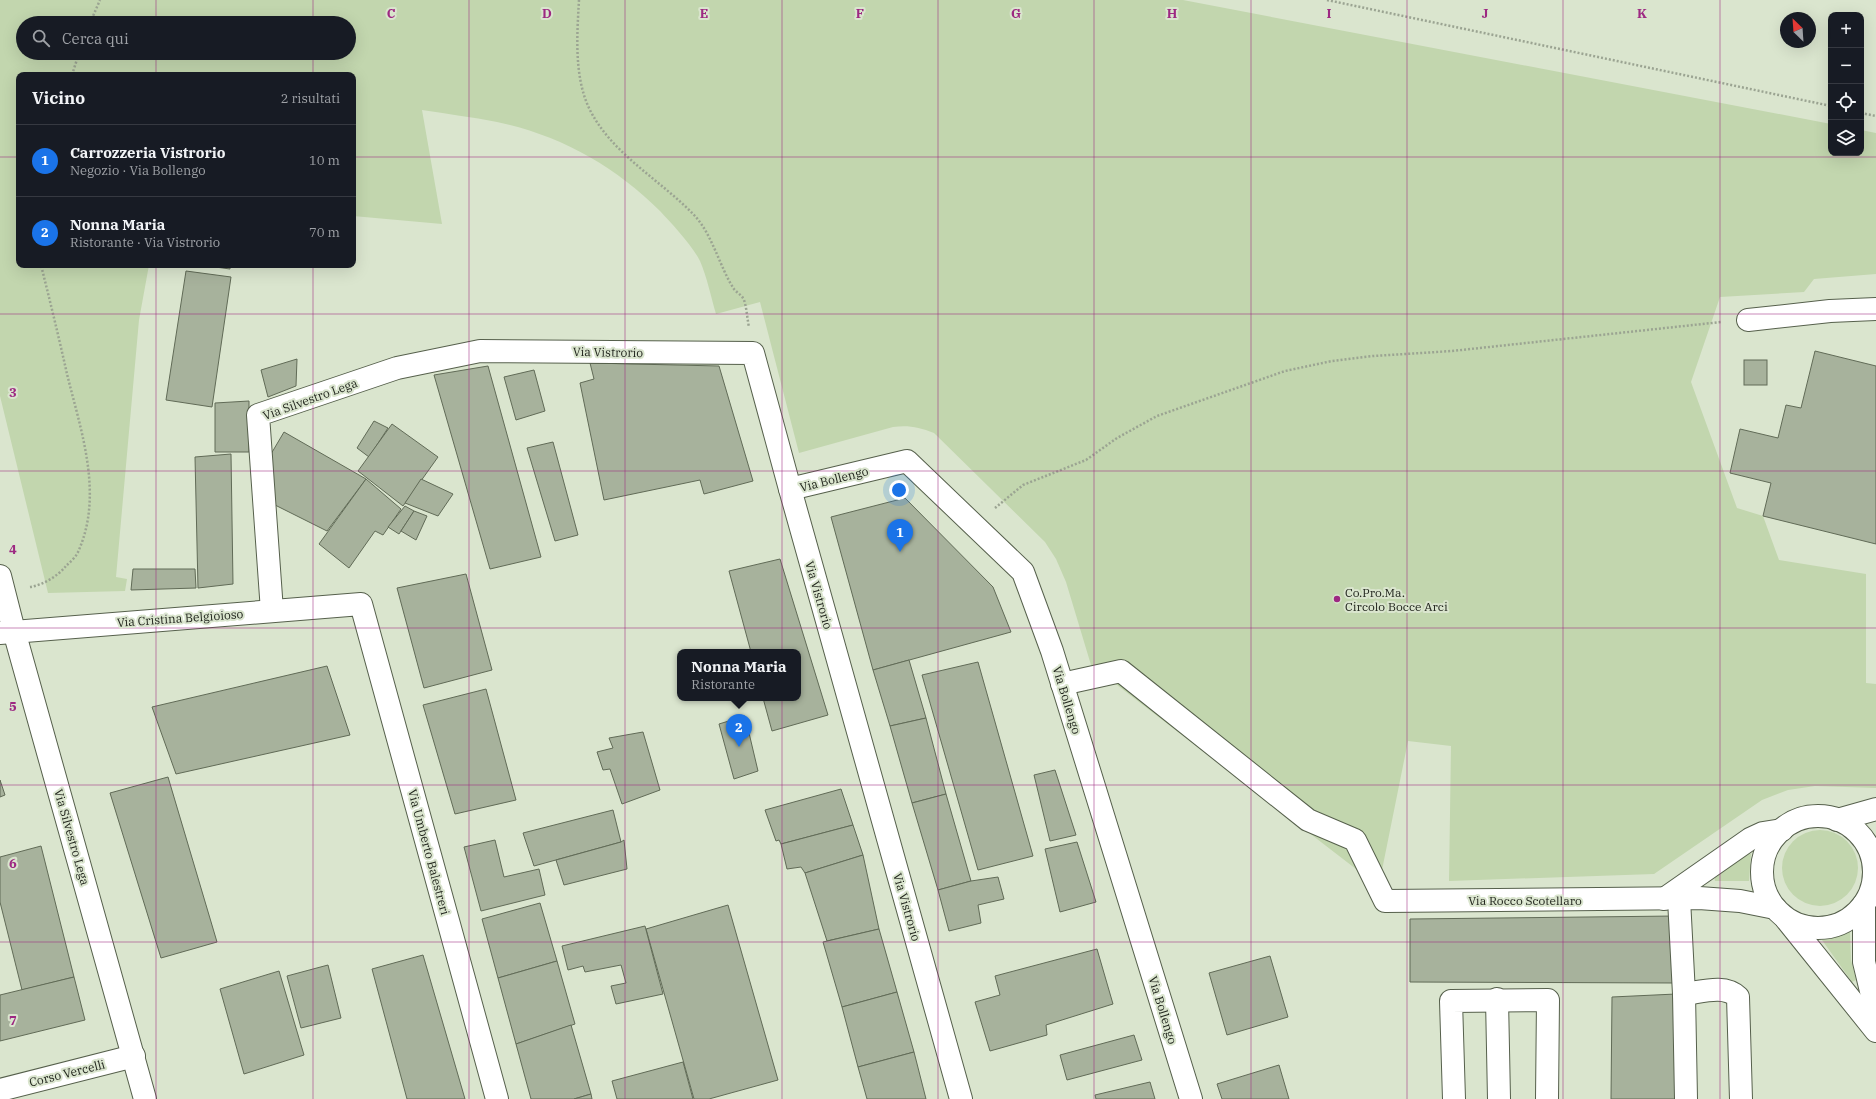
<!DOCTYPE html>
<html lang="it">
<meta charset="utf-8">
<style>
body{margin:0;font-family:"IBM Plex Serif",serif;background:#20242c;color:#f1f3f6}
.controls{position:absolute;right:12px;top:12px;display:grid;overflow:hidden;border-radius:8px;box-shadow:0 4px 16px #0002}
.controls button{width:36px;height:36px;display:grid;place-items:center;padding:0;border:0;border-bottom:1px solid #363941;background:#171b24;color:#f1f3f6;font:20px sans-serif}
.compass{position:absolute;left:1780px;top:12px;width:36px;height:36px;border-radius:50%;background:#171b24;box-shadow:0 4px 16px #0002;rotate:335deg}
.you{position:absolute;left:899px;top:490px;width:14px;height:14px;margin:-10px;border:3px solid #fff;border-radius:50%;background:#1a73e8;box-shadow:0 0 0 6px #1a73e833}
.badge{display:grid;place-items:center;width:26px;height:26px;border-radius:50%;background:#1a73e8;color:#fff;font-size:13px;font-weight:700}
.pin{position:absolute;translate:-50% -33px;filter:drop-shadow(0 1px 2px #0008)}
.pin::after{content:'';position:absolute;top:21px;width:14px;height:12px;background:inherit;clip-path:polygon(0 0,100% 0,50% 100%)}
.popup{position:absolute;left:677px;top:649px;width:124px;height:52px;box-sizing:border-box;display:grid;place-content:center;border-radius:8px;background:#171b24;filter:drop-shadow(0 1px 3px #0005);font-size:13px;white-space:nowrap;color:#9ea1a6}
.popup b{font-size:15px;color:#f1f3f6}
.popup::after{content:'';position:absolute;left:50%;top:100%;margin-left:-8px;border:8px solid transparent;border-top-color:#171b24}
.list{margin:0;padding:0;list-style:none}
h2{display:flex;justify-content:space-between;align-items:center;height:52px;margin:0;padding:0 16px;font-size:17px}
h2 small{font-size:13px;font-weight:400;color:#9ea1a6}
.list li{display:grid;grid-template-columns:26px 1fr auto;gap:12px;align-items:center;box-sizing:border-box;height:72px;padding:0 16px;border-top:1px solid #363941}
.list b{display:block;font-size:15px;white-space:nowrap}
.list p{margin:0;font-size:13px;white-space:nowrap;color:#9ea1a6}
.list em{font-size:13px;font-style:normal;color:#9ea1a6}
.icon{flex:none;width:22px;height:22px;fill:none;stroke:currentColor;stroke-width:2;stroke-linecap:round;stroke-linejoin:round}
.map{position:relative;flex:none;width:1876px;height:1099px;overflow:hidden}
.search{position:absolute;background:#171b24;box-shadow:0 4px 16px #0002;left:16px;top:16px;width:340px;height:44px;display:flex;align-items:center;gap:10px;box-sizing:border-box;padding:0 14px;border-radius:22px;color:#9ea1a6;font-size:15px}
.panel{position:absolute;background:#171b24;box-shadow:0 4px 16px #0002;left:16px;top:72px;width:340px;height:196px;border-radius:8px}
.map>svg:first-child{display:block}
.green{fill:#c2d6ae;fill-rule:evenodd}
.building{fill:#a7b29c;stroke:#616b57}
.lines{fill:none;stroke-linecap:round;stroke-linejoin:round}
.minor-casing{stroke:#56604c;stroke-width:24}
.path{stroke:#9ba492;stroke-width:2.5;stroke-dasharray:2 2;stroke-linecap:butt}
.minor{stroke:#fff;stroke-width:22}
.grid{fill:none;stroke:#9d2882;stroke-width:1;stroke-opacity:0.55}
.poi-dot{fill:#9d2882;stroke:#dae5ce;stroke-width:1.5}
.labels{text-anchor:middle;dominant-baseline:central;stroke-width:4;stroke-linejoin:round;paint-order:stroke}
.street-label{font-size:12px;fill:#22261e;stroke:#dae5ce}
.poi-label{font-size:12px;fill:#22261e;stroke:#dae5ce;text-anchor:start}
.grid-label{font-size:13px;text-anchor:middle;font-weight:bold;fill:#9d2882;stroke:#dae5ce;stroke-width:4;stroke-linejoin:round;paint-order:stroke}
</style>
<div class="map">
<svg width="1876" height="1099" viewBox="0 0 1876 1099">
<rect width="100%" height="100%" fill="#dae5ce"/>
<g class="green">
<path d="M0,0h1183l648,124v29h30v-23l15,3v141l-62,5 -10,13 -84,5 -29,85 46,126 26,8 16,44 87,14v109l10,1v104l-61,-2 -27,4 -26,10 -108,74 -205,7 2,-135 -43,-5 -26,129 -26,-1 -265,-204 -25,-83 -10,-23 -11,-17 -111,-109c-15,-6 -26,-8 -41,-6l-94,26 -39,-151 -44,12c-5,-17 -9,-37 -16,-53 -8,-16 -28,-37 -40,-50 -45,-45 -100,-76 -163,-89 -25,-5 -50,-8 -75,-12l20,114 -89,-8v-141h-334v190h130l-10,55 -23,257 11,2 -2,12 -77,2 -48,-197zM23,23h326v30h-326z"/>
<circle cx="1820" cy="868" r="38"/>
<polygon points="1748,852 1751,854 1749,881 1715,881 1714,876"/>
<polygon points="1846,932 1850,932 1851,960 1856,980 1852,982 1822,940 1824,937"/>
</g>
<g class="building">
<polygon points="201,265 230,265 230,269"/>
<polygon points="186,271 231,277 212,407 166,400"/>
<polygon points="1815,351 1876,366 1876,544 1763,516 1771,483 1730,473 1740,429 1778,438 1786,405 1801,408"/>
<polygon points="297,359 296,386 268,397 261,370"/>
<rect x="1744" y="360" width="23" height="25"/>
<polygon points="590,363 719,366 753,481 704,494 700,480 604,500 580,383 594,379"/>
<polygon points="488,366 541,557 490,569 434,375"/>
<polygon points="534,370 545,411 516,420 504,377"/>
<polygon points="249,401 249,452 215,452 215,403"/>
<polygon points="374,421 388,428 369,457 357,448"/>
<polygon points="392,424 438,457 403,506 358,471"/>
<polygon points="284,432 366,479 327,531 275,505 271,454"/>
<polygon points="553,442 578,535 555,541 527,448"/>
<polygon points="231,454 233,584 198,588 195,457"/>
<polygon points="366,479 401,509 383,535 375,531 349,568 319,544"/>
<polygon points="421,479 453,494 438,516 405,503"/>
<polygon points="905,498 993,587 1011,632 873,670 831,517"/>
<polygon points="405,506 414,511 399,534 388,527"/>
<polygon points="414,511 427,516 416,540 401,531"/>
<polygon points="780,559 828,715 772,731 763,698 798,698 798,652 751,652 729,571"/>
<polygon points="133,569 195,569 196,588 131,590"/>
<polygon points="466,574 492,670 424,688 397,588"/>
<polygon points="909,660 926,718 890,726 873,670"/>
<polygon points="978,662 1033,856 978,870 922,675"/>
<polygon points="327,666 350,735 176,774 152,707"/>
<polygon points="486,689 516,800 455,814 423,705"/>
<polygon points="745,716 758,771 734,779 719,724"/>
<polygon points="926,718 946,794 912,803 890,726"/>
<polygon points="643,732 660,790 622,804 610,769 603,770 597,752 613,748 609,738"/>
<polygon points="1055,770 1076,835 1050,841 1034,775"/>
<polygon points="168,777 217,942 161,958 110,793"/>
<polygon points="0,780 5,795 0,797"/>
<polygon points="841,789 853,825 781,844 779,840 776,841 765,810"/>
<polygon points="946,794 971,881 938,890 912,803"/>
<polygon points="613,810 621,842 534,866 523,833"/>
<polygon points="853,825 863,855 805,873 801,867 787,869 781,844"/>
<polygon points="495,840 504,877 539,869 545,895 481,911 464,847"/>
<polygon points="624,840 627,869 564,885 556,860 621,842"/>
<polygon points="1077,842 1096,902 1060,912 1045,849"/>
<polygon points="41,846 74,977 22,990 0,902 0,857"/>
<polygon points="863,855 879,929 827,941 805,873"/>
<polygon points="998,877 1004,899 978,905 981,923 949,931 938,890 971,881"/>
<polygon points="540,903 557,961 498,978 482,919"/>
<polygon points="728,905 778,1080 709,1099 694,1099 646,929"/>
<polygon points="1675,916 1676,983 1410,982 1410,919"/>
<polygon points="645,926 663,994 616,1004 611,986 626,983 621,965 585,972 583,966 568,970 562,946"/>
<polygon points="879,929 897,992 842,1007 823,942"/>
<polygon points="1097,949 1113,1004 1046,1025 1047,1035 990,1051 975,1002 1000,995 995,976"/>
<polygon points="423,955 465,1099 407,1099 372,969"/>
<polygon points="1270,956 1288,1017 1227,1035 1209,973"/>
<polygon points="557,961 575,1024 516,1044 498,978"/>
<polygon points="328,965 341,1018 301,1028 287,976"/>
<polygon points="279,971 304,1055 244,1074 220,989"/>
<polygon points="74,977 85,1020 0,1041 0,995"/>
<polygon points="897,992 914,1052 858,1067 842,1007"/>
<polygon points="1676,994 1676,1099 1611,1099 1612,997"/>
<polygon points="571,1025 591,1094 574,1099 531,1099 516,1044"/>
<polygon points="1134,1035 1142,1060 1067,1080 1060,1055"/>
<polygon points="914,1052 926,1099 867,1099 858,1067"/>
<polygon points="683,1062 693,1099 617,1099 612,1081"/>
<polygon points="1279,1065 1289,1099 1222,1099 1217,1084"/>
<polygon points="1150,1082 1155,1099 1096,1099 1095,1095"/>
<polygon points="591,1094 592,1099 574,1099"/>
</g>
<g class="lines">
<defs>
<g id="minor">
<polyline points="1748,320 1830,311 1876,309"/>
<polyline points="790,489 907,461 1023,572 1052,651 1191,1099"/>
<polyline points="0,576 14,631 145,1099"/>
<polyline points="272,611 258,415 397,368 480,351 753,353 790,489 961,1099"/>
<polyline points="0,633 361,604 497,1099"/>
<polyline points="1062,684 1121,671 1308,820 1355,840 1385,901 1699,898 1740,901 1775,908"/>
<circle cx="1818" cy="872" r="56"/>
<polyline points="1837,820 1876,809"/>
<polyline points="1664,899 1750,839 1763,833 1782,830"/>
<polyline points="1679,899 1684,994 1686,1099"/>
<polyline points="1864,904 1864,962 1876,1012"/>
<polyline points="1786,919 1876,1031"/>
<path d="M1684,994c18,-2 40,-10 54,3l3,102"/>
<polyline points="1497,999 1499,1099"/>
<polyline points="0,1090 134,1056"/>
<polyline points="1454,1099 1451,1001 1548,1000 1547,1099"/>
</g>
</defs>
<use href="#minor" class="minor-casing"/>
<g class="path">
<path d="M579,0c-2,35 -5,76 10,108 22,46 72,72 106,108 18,20 25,52 39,73 3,4 8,6 10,11 3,9 3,18 5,27"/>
<polyline points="1327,0 1831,106"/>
<polyline points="90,23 100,0"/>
<polyline points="72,75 79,53"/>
<polyline points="1861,113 1876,116"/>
<polyline points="995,508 1023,485 1086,460 1117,438 1157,416 1285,371 1332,361 1373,356 1452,351 1721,322"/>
<path d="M30,587c13,-2 28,-11 36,-21 4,-4 10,-9 12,-14 26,-57 3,-121 -11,-178 -8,-36 -17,-73 -26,-109"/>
</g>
<use href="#minor" class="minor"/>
</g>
<path class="grid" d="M156,0v23M313,0v23M469,0v1099M625,0v1099M782,0v1099M938,0v1099M1094,0v1099M1251,0v1099M1407,0v1099M1563,0v1099M1720,0v1099M156,53v22M313,53v22M0,157h19M353,157h1523M156,265v834M313,265v834M0,314h1876M0,471h1876M0,628h1876M0,785h1876M0,942h1876"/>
<circle class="poi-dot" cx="1337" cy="599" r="4"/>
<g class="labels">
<g class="street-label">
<text transform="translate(608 352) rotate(1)">Via Vistrorio</text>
<text transform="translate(310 399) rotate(-20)">Via Silvestro Lega</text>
<text transform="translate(834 479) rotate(-14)">Via Bollengo</text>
<text transform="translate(819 595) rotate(74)">Via Vistrorio</text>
<text transform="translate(180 618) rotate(-4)">Via Cristina Belgioioso</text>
<text transform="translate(1067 700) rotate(73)">Via Bollengo</text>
<text transform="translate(72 837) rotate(74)">Via Silvestro Lega</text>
<text transform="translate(429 852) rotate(75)">Via Umberto Balestreri</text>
<text x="1525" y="900">Via Rocco Scotellaro</text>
<text transform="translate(907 907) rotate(74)">Via Vistrorio</text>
<text transform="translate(1163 1010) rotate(73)">Via Bollengo</text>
<text transform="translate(67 1073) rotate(-14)">Corso Vercelli</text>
</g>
<g class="poi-label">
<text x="1345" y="592">Co.Pro.Ma.<tspan x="1345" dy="14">Circolo Bocce Arci</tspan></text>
</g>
</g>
<g class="grid-label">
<text x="391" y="18">C</text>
<text x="547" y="18">D</text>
<text x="704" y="18">E</text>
<text x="860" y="18">F</text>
<text x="1016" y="18">G</text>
<text x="1172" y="18">H</text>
<text x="1329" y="18">I</text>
<text x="1485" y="18">J</text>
<text x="1642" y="18">K</text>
<text x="13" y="397">3</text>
<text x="13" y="554">4</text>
<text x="13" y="711">5</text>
<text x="13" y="868">6</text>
<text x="13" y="1025">7</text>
</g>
</svg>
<div class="controls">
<button>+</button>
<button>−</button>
<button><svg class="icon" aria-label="locate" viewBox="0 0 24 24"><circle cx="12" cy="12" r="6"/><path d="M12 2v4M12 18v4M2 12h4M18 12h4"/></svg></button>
<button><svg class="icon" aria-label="layers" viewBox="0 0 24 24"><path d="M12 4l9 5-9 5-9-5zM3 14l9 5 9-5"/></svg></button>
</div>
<svg class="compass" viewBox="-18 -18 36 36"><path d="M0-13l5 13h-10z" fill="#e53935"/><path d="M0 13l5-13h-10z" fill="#9ea1a6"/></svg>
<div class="you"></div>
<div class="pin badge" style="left:900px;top:552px">1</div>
<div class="pin badge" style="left:739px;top:747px">2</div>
<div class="popup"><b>Nonna Maria</b>Ristorante</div>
<div class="search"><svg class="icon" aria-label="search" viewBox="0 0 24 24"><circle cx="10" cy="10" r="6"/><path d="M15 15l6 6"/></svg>Cerca qui</div>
<section class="panel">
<h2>Vicino<small>2 risultati</small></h2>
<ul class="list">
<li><span class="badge">1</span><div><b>Carrozzeria Vistrorio</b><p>Negozio · Via Bollengo</p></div><em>10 m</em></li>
<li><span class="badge">2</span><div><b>Nonna Maria</b><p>Ristorante · Via Vistrorio</p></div><em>70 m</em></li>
</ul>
</section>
</div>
